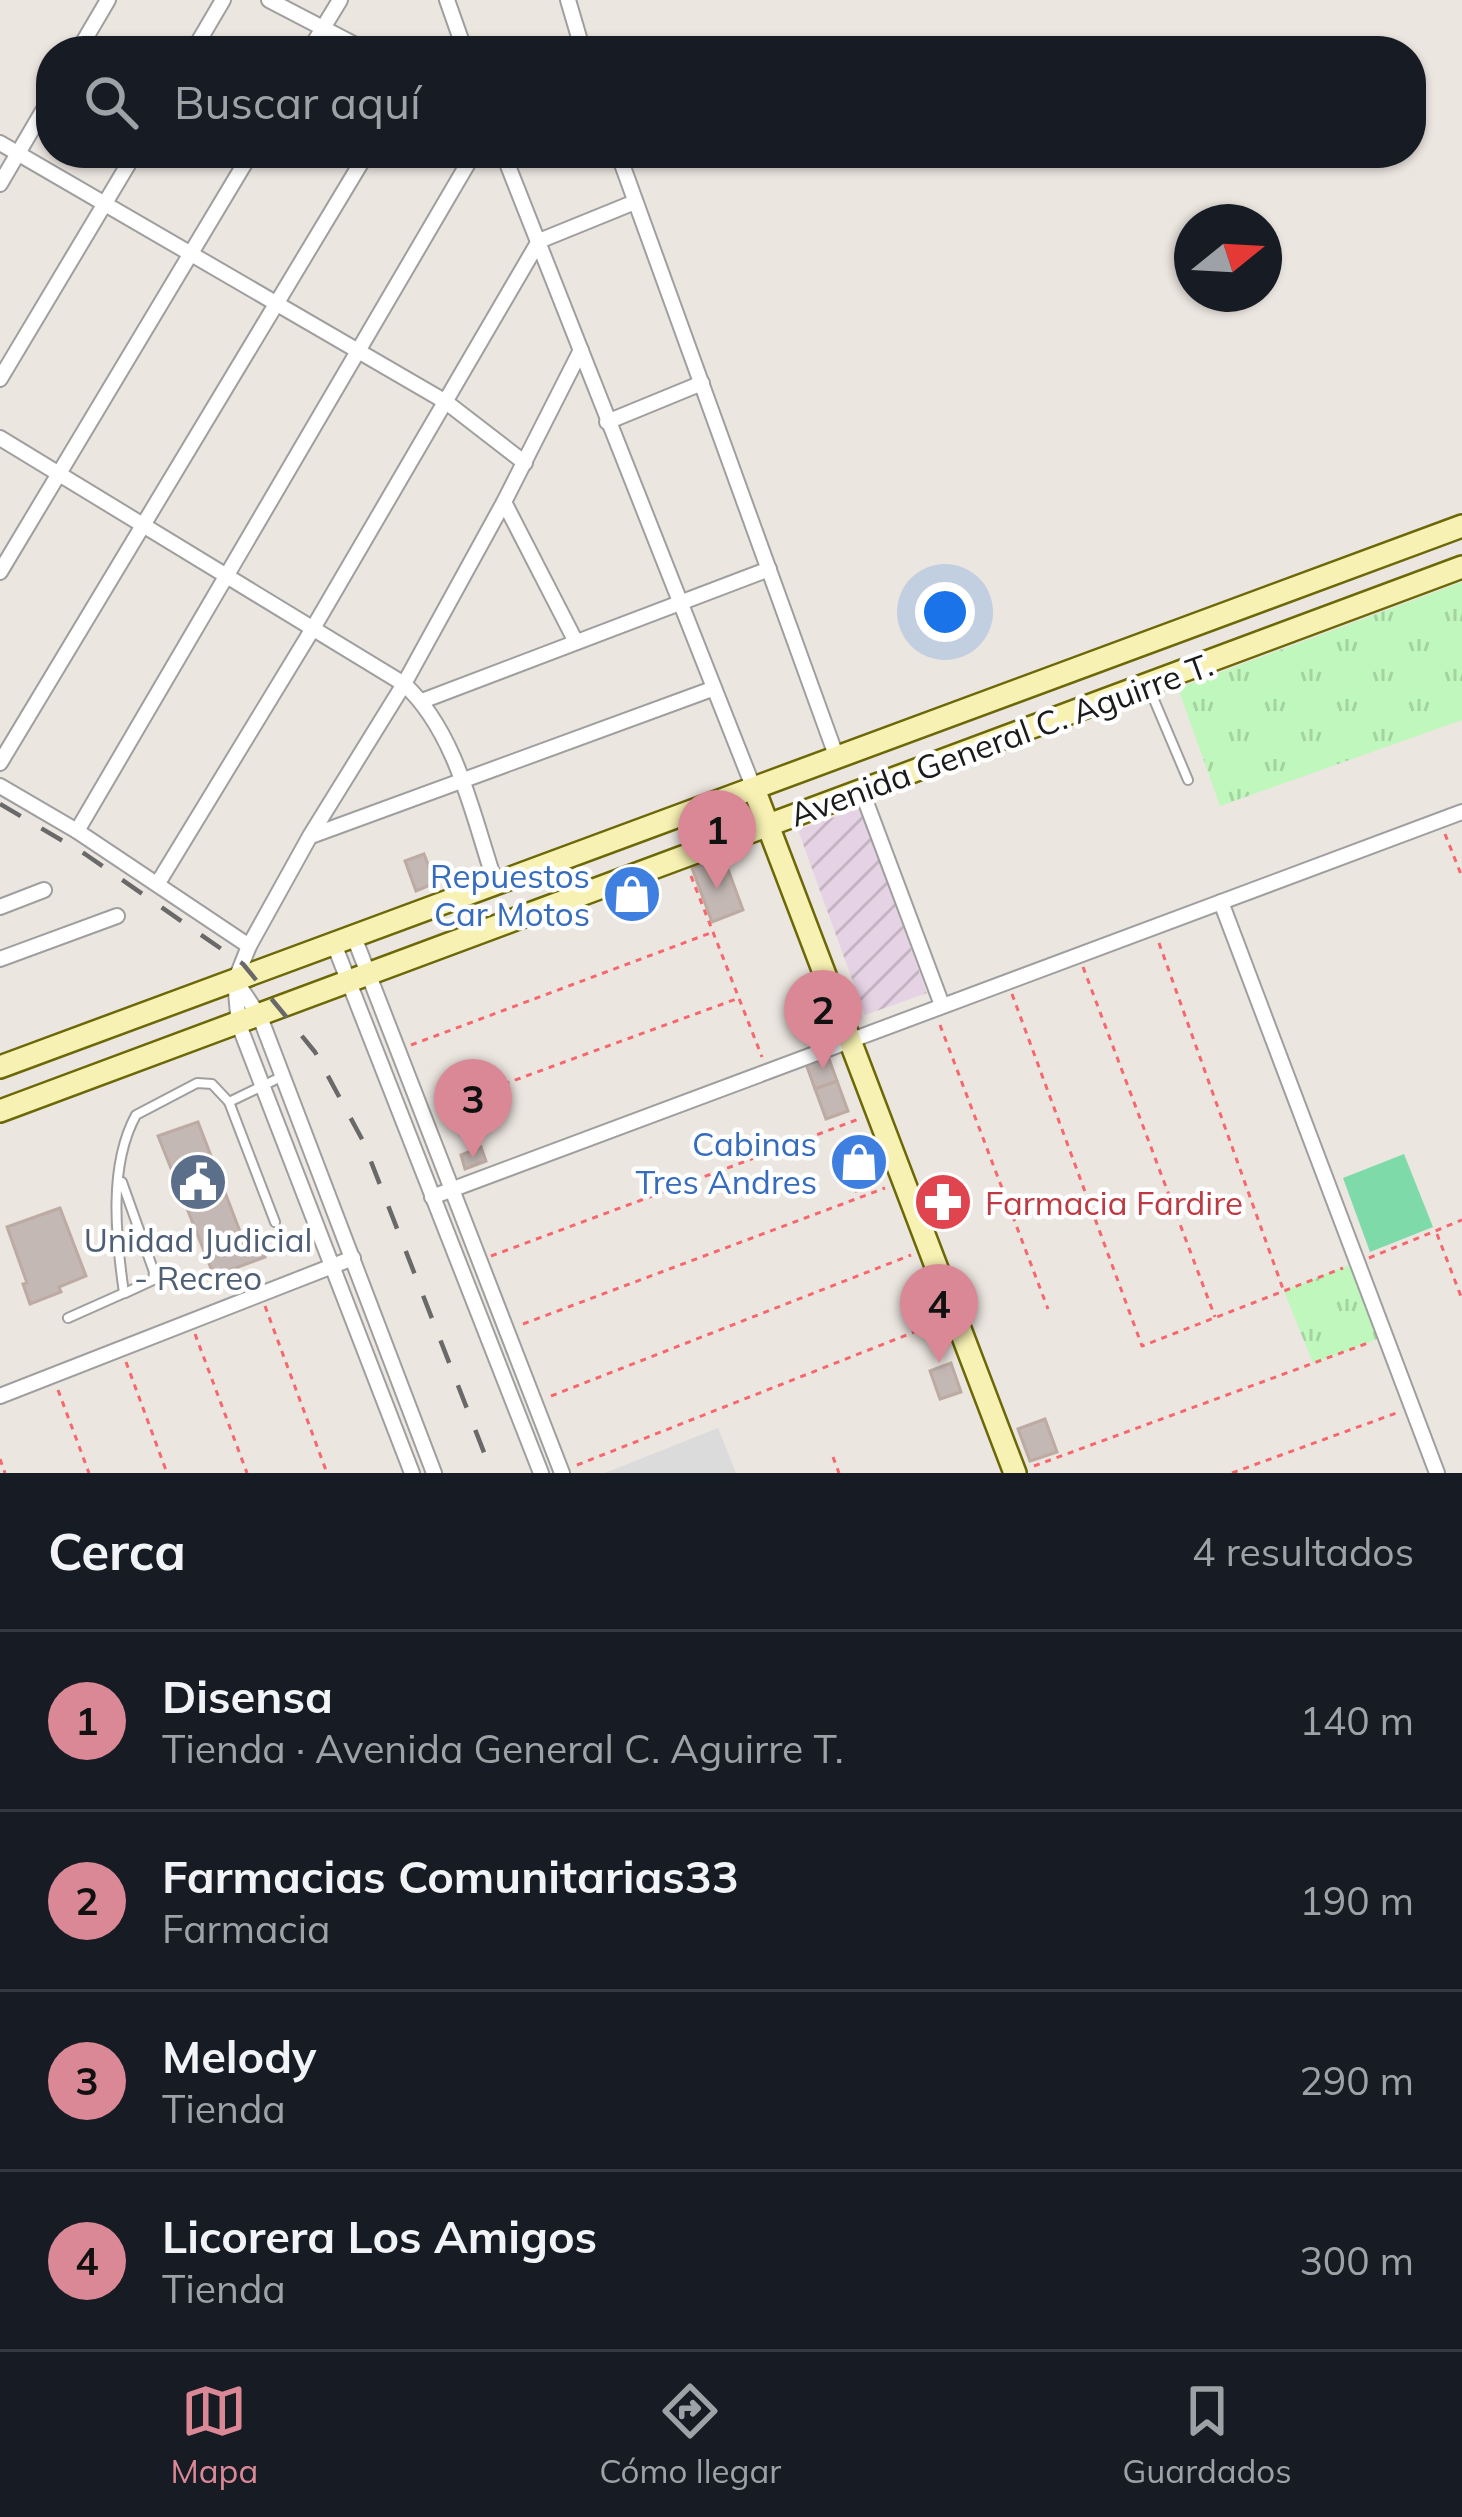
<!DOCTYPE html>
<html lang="es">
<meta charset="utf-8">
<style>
body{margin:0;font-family:Mulish,sans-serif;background:#20242c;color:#f1f3f6}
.compass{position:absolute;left:1174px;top:204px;width:108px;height:108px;border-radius:50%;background:#171b24;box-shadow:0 3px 9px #0004;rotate:72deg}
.you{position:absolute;left:945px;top:612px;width:42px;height:42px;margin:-30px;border:9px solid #fff;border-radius:50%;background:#1a73e8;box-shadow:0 0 0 18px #1a73e833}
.badge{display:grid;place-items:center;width:78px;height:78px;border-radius:50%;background:#db8896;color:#111;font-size:39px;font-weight:700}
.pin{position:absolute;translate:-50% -99px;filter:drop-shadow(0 3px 6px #0008)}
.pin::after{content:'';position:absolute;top:63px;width:42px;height:36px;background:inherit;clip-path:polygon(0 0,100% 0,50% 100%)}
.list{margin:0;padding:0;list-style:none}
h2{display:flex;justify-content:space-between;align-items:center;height:156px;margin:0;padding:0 48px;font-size:51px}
h2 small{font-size:39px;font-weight:400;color:#9ea1a6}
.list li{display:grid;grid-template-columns:78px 1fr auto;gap:36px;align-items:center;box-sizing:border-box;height:180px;padding:0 48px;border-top:3px solid #363941}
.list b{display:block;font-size:45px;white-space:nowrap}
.list p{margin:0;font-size:39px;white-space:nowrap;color:#9ea1a6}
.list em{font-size:39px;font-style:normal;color:#9ea1a6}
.icon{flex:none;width:66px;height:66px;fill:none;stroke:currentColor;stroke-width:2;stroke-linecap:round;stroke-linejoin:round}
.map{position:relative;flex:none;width:1462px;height:1473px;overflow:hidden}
.search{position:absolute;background:#171b24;box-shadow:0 3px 9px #0004;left:36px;right:36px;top:36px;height:132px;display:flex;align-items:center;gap:30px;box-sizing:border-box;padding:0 42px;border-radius:48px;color:#9ea1a6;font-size:45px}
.sheet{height:876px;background:#171b24}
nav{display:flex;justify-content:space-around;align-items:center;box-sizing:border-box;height:168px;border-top:3px solid #363941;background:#171b24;font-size:33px;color:#9ea1a6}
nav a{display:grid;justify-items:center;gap:6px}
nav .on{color:#db8896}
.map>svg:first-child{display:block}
.industrial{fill:url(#industrial-furrows)}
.park{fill:url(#park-tufts)}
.pitch{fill:#7fdaaa}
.parking{fill:#dbdbdb}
.building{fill:#c3b8b4;stroke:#bdaba3;stroke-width:3}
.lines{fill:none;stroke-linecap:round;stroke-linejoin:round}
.lane-casing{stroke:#9f9f9f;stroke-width:12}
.street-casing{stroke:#9f9f9f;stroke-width:18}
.secondary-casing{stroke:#6c6807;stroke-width:26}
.path{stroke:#f5686e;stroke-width:3;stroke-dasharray:6 6;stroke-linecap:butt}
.lane{stroke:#fff;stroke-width:8}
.street{stroke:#fff;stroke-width:14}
.secondary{stroke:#f7f1b3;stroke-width:21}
.rail{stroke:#696969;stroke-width:4.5;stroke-dasharray:24 24;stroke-linecap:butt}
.labels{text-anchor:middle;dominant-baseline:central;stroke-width:9;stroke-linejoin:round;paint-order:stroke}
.street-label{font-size:33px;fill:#1b1b1b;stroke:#fff}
.shop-label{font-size:33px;fill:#366cbe;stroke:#fff;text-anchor:end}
.health-label{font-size:33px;fill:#be3a42;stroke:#fff;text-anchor:start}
.service-label{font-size:33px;fill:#4e5e75;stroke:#fff}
</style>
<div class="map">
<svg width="1462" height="1473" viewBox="0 0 1462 1473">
<defs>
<pattern id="industrial-furrows" width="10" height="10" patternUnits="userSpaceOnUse" patternTransform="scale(3)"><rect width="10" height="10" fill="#e5d2e4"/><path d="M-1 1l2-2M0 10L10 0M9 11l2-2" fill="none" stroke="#c4b4c3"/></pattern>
<pattern id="park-tufts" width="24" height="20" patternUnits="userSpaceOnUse" patternTransform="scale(3)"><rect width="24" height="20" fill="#c0f7bc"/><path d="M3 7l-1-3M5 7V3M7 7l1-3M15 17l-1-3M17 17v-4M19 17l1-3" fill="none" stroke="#a4d3a1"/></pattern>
</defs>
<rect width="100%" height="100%" fill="#ece6e0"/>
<polygon class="industrial" points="860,808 927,993 865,1015 798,830"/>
<g class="park">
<polygon points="1462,582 1462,720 1220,806 1178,688"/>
<polygon points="1357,1262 1385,1336 1313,1363 1284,1291"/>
</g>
<polygon class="pitch" points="1404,1154 1433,1227 1370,1252 1343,1178"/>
<polygon class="parking" points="718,1428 736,1473 605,1473"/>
<g class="building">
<polygon points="424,854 435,883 416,891 405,861"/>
<polygon points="723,856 743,910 712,922 692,868"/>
<polygon points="655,879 660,893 644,900 638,886"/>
<polygon points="638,886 644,900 628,907 622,892"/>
<polygon points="828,1056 837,1081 815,1089 806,1064"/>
<polygon points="837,1081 848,1111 826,1119 815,1089"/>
<polygon points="198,1122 241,1234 255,1228 265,1257 214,1276 158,1136"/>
<polygon points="481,1147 486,1161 465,1169 461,1155"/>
<polygon points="864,1154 876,1184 856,1191 845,1161"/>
<polygon points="60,1208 86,1276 59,1287 61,1292 30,1304 23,1284 27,1283 7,1227"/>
<polygon points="951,1363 961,1392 940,1399 930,1371"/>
<polygon points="1045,1419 1057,1452 1030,1461 1018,1429"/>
</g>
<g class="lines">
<defs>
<g id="lane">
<polyline points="1149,688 1188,780"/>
<polyline points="229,1102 275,1222"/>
<polyline points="122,1182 154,1272 153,1280 125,1293"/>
<path d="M68,1318l56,-25c-8,-55 -16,-127 12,-178l61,-32 15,1 17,18 52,-25"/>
</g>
<g id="street">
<polyline points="269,0 367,51"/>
<polyline points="447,0 465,51"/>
<polyline points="568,0 583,51"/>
<polyline points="78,51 108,0"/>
<polyline points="193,51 223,0"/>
<polyline points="309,51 340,0"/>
<polyline points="0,143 446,402 525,463"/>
<polyline points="503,153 754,789"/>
<polyline points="618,153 837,758"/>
<polyline points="0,184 51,97"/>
<polyline points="0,379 135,153"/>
<polyline points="607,422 702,383"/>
<path d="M0,438l404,246c53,49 69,133 91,198"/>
<polyline points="504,502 576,642"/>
<polyline points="0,572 251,153"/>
<polyline points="422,701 769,569"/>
<polyline points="0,763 367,153"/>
<polyline points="0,786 77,831 249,946"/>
<polyline points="861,789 942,1005"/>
<polyline points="77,831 474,153"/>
<polyline points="311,836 712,689"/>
<polyline points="158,883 312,630 539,241 635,202"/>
<polyline points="1221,902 1437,1473"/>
<polyline points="0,907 44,890"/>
<polyline points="354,937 562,1473"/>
<polyline points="334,944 541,1473"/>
<polyline points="0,959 117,916"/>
<polyline points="237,983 260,1017 434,1473"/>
<polyline points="432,1197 1462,812"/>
<polyline points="0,1396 353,1258"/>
<polyline points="412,1473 239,1025 235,981 249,946 310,836 404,684 504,502 581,350"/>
</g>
<g id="secondary">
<polyline points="754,789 1015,1473"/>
<polyline points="0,1067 1462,526"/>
<polyline points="0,1111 1462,567"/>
</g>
</defs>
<use href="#lane" class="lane-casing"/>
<use href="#street" class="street-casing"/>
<use href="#secondary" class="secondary-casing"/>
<g class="path">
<polyline points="1445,834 1462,877"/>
<polyline points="691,876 762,1057"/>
<polyline points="1159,943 1283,1289"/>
<polyline points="1083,967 1215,1317"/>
<polyline points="1012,994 1142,1346 1343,1268"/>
<polyline points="940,1025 1048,1309"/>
<polyline points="411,1045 713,932"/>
<polyline points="436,1109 739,998"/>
<polyline points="1437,1234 1462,1299"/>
<polyline points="491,1256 859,1119"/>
<polyline points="1369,1258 1462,1220"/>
<polyline points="265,1306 327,1473"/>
<polyline points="523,1324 885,1188"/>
<polyline points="195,1334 247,1473"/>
<polyline points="126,1362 167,1473"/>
<polyline points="58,1390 89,1473"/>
<polyline points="551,1396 911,1255"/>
<polyline points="833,1457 839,1473"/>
<polyline points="0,1459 5,1473"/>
<polyline points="577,1465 937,1323"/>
<polyline points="1034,1466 1368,1343"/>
<polyline points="1232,1473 1399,1412"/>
</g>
<use href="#lane" class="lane"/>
<use href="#street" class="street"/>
<use href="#secondary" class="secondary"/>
<polyline class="rail" points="0,804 85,854 243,964 315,1052 363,1141 492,1473"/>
</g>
<defs>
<symbol id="shop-disc" viewBox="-11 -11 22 22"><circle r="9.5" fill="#3f7fe0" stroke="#fff"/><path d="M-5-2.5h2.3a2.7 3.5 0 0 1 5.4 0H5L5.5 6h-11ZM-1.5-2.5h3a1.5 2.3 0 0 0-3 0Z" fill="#fff"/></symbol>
<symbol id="civic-disc" viewBox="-11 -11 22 22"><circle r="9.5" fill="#5c6f8a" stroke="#fff"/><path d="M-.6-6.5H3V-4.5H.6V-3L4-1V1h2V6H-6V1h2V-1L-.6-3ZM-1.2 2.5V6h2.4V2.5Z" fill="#fff"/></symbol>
<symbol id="pharmacy-disc" viewBox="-11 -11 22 22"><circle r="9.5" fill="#e0444e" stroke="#fff"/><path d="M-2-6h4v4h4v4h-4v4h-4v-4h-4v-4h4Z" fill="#fff"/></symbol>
</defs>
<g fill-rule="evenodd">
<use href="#shop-disc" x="599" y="861" width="66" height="66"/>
<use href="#shop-disc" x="826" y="1129" width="66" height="66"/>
<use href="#civic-disc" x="165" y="1149" width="66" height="66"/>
<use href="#pharmacy-disc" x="910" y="1169" width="66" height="66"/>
</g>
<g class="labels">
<g class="street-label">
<text transform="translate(1001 739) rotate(-20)">Avenida General C. Aguirre T.</text>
</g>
<g class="shop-label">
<text x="590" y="875">Repuestos<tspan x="590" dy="38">Car Motos</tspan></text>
<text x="817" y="1143">Cabinas<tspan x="817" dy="38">Tres Andres</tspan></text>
</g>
<g class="health-label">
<text x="985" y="1202">Farmacia Fardire</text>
</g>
<g class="service-label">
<text x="198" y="1239">Unidad Judicial<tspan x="198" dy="38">- Recreo</tspan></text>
</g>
</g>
</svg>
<svg class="compass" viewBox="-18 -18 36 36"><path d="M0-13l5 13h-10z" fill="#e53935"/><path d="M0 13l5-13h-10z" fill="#9ea1a6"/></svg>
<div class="you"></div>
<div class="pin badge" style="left:717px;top:889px">1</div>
<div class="pin badge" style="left:823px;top:1069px">2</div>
<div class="pin badge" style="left:473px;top:1158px">3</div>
<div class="pin badge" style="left:939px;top:1363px">4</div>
<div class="search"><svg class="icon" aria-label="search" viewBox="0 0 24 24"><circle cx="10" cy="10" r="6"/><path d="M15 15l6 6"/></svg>Buscar aquí</div>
</div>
<section class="sheet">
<h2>Cerca<small>4 resultados</small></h2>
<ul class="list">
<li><span class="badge">1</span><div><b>Disensa</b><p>Tienda · Avenida General C. Aguirre T.</p></div><em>140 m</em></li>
<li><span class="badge">2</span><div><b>Farmacias Comunitarias33</b><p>Farmacia</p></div><em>190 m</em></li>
<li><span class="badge">3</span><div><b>Melody</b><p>Tienda</p></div><em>290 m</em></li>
<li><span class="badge">4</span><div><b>Licorera Los Amigos</b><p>Tienda</p></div><em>300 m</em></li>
</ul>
</section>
<nav>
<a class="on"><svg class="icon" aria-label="map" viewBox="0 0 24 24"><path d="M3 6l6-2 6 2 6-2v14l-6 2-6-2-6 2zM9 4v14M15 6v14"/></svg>Mapa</a>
<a><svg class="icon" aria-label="directions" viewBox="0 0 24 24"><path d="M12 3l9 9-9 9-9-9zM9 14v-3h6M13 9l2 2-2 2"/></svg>Cómo llegar</a>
<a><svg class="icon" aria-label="saved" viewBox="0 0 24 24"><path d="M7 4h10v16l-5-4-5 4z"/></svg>Guardados</a>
</nav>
